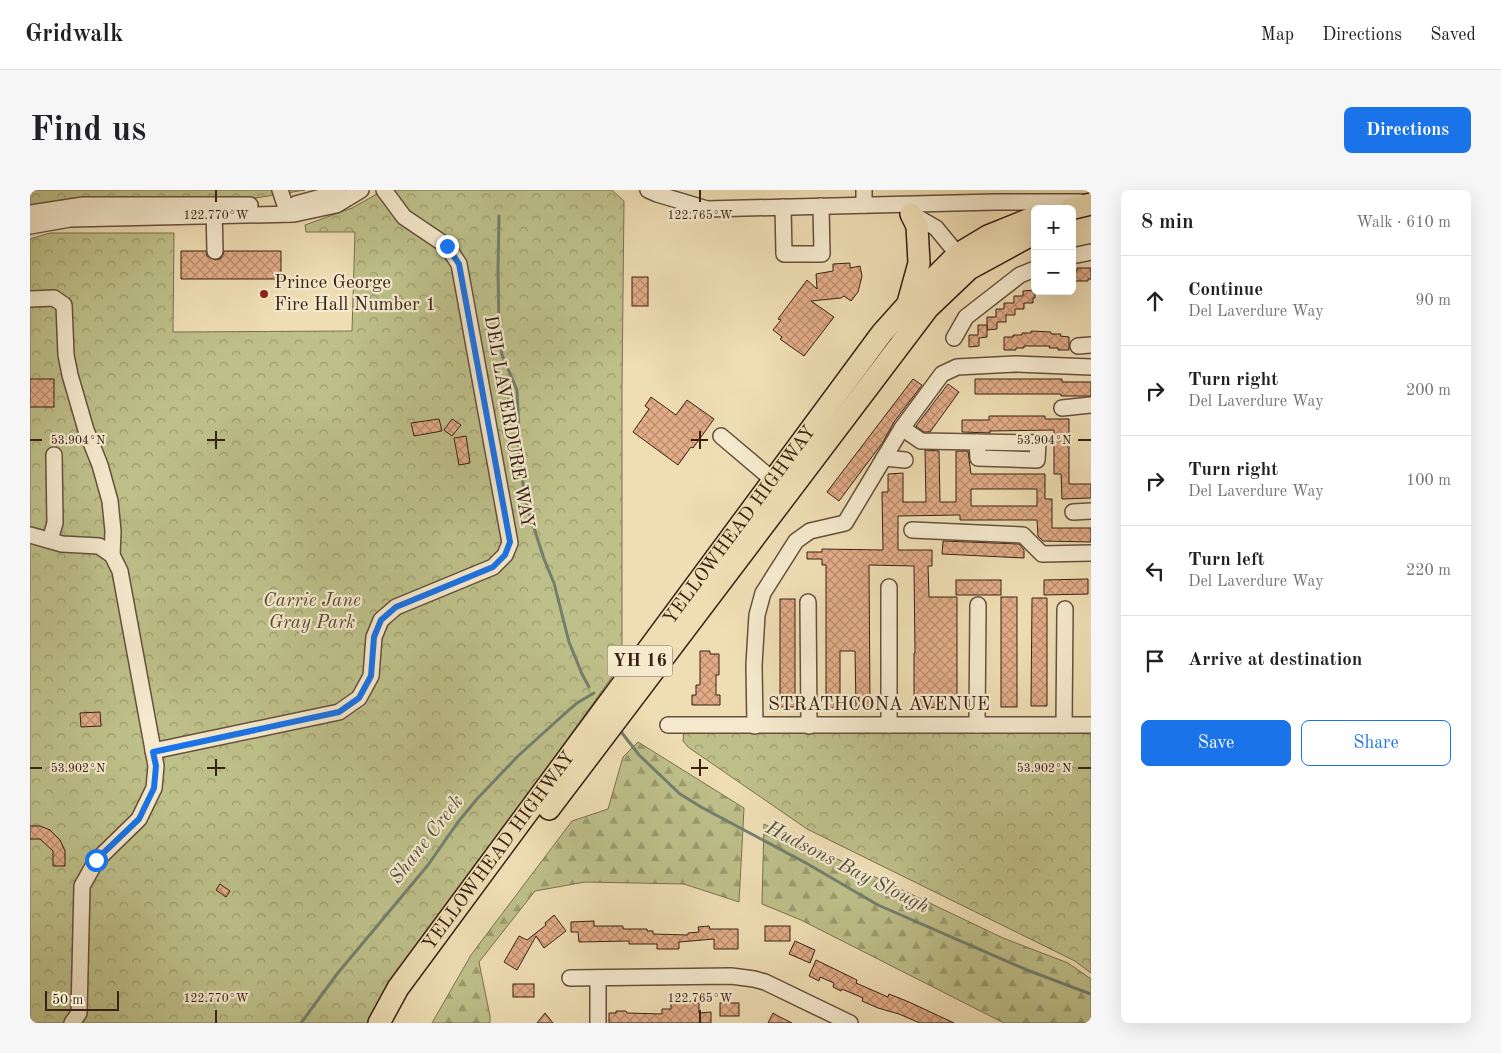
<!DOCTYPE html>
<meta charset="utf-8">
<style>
body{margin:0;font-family:"Old Standard TT",serif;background:#f6f6f6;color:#202124}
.controls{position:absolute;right:15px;top:15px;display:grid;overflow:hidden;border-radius:8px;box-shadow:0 5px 20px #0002}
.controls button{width:45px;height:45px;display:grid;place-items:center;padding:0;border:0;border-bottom:1px solid #e0e0e0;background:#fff;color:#202124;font:25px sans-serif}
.scale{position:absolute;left:15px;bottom:12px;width:74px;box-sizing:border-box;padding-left:5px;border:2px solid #382115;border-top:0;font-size:14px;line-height:18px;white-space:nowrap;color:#382115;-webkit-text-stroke:4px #f5eace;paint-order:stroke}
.stop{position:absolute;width:15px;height:15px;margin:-11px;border:4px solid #1a73e8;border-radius:50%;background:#fff}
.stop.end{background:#1a73e8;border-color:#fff;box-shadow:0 1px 5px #0008}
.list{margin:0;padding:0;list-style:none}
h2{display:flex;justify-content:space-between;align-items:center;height:65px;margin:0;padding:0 20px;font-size:21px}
h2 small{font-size:16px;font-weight:400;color:#757577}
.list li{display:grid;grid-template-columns:32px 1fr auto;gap:15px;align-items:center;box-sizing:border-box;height:90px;padding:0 20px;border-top:1px solid #e0e0e0}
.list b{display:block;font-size:19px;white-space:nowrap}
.list p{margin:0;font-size:16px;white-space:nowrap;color:#757577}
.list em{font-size:16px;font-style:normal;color:#757577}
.actions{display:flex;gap:10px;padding:15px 20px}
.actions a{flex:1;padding:11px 0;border:1px solid #1a73e8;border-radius:8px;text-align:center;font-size:18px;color:#1a73e8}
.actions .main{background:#1a73e8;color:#fff}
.icon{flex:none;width:28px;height:28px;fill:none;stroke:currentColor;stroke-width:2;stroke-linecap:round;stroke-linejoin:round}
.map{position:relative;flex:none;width:1061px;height:833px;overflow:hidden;border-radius:8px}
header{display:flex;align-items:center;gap:30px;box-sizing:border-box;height:70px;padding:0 25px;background:#fff;border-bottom:1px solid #e0e0e0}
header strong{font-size:24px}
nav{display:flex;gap:28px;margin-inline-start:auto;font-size:18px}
.intro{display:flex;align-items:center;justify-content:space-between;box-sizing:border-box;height:120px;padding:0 30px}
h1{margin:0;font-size:35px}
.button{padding:12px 22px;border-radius:8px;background:#1a73e8;color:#fff;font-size:18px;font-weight:700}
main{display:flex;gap:30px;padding:0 30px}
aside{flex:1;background:#fff;border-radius:8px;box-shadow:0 5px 20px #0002}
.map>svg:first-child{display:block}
.forest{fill:url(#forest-firs);stroke:#7b7050}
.park{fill:url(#park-crowns);stroke:#7b7050}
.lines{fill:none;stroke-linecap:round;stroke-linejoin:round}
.stream{stroke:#737f6e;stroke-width:3}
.building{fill:url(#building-cross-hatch);stroke:#382115;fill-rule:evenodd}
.minor-casing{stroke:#66503d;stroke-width:18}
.highway-casing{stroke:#382115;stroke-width:24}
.minor{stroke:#f5eace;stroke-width:15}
.highway{stroke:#efdeb4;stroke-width:21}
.route{stroke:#1a73e8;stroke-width:6}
.ticks{fill:none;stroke:#382115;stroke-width:2}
.poi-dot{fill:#8f2418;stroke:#f5eace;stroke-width:2}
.labels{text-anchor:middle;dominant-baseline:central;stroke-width:4.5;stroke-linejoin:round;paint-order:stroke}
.shield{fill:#f5eace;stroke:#715d4c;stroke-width:1}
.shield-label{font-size:18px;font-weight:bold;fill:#382115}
.poi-label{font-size:19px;fill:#382115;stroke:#f5eace;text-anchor:start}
.street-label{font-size:19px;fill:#382115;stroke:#f5eace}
.park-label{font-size:19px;font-style:italic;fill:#5a4932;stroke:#f5eace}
.water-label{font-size:20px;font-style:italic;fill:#555041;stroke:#f5eace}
.ticks-label{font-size:12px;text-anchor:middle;fill:#382115;stroke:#f5eace;stroke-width:4.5;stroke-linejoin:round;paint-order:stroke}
</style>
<header>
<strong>Gridwalk</strong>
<nav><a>Map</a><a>Directions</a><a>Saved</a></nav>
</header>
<div class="intro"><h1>Find us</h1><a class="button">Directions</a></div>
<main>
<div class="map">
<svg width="1061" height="833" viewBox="0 0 1061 833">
<defs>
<pattern id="forest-firs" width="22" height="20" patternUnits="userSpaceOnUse" patternTransform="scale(1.25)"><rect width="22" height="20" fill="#bec08a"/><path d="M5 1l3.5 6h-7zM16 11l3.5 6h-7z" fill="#9b9c70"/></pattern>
<pattern id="park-crowns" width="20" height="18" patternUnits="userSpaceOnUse" patternTransform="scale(1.25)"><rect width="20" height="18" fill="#bec08a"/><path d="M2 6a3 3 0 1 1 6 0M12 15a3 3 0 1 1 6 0" fill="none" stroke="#9b9c70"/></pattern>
<pattern id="building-cross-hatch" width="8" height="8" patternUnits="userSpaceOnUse" patternTransform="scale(1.25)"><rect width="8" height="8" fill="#e2ac87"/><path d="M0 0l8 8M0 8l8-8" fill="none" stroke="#b88c6d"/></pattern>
</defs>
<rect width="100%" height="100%" fill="#efdeb4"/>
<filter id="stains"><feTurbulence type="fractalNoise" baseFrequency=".004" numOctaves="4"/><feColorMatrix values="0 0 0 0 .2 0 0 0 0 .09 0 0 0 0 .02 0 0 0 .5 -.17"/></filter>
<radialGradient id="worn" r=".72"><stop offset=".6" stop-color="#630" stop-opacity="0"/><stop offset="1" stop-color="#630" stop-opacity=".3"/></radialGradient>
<g class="forest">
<polygon points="608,552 714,618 709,712 654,694 555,692 505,701 449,772 460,826 460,833 402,833 441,765 542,631 578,619 593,567"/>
<polygon points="734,634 973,748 1038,773 1061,789 1061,833 974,833 771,730 732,714"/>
</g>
<g class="park">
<polygon points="0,0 275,0 226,8 81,8 0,18"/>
<polygon points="354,0 582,0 594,11 592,196 592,473 358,799 338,833 0,833 0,49 20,43 144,43 143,142 322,141 325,42 276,42 275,35 322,18"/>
<polygon points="1061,533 1061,783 1045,771 777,639 658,557 653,551 654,538"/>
</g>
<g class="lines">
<g class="stream">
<polyline points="469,26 468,79 469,145 472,165 487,200 489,240 489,263 495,310 514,369 524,393 539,452 552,484 559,497"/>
<polyline points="589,539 609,565 650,604 671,617 776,673 848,715 997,780 1061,804"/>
<polyline points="271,833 307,784 398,675 428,632 447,609 488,566 531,527 547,513 564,503"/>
</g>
</g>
<g class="building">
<polygon points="151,61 176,61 177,66 185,70 190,69 193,65 194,61 251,61 251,89 151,89"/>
<polygon points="820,73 820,78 830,76 832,86 828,102 821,111 814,106 811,108 781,111 804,127 774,166 750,149 752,147 743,140 751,130 748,129 777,90 787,99 786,84 803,81 803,74"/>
<polygon points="1047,78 1061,78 1061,89 1058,89 1058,91 1042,91 1042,81 1047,81"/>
<rect x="602" y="87" width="16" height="29"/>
<polygon points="1005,100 1005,108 1003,108 1003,113 994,113 994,119 985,119 985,125 976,125 976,132 967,132 967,139 957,140 957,127 966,127 966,119 974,119 974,113 984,113 984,106 993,106 993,101"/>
<polygon points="948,135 957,135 957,147 949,148 949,156 939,157 939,145 948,145"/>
<polygon points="1001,141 1021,142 1021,144 1031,144 1030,146 1039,147 1039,160 1028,160 1028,158 1019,158 1020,156 994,156 994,158 986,158 986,160 974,160 974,147 983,147 983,145 992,145 992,143 1001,143"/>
<rect x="0" y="189" width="24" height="28"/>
<polygon points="883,189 892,195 864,232 853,252 809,311 797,302"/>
<polygon points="945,189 1032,189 1032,192 1061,192 1061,206 1031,206 1031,204 945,204"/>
<polygon points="918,194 929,202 900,242 894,242 886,236"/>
<polygon points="621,207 646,225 657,210 684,229 663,258 661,257 648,275 603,242 619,219 615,216"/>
<polygon points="959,226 1015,226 1015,229 1039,229 1039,294 1061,294 1061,308 1032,309 1031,284 1024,284 1024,240 960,241 960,243 932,242 932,230 959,230"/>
<polygon points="409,229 412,241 384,246 381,233"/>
<polygon points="422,229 431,235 422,246 414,240"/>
<polygon points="436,246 440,273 429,275 424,248"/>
<path d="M895,260l14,1 1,51h16v-51h12l3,23h74v25h7v29h39v14l-48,-1 -5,-5 -1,-16h-77v-5l-62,1v34h34v16h-4l1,31h28v110l-43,1v-55h1l-1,-87 -45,-1 1,142h-14l-1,-56h-15v57h-14v-143h-4v-6h-15v-7h15v-3l61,1 -1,-58h6v-18l15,-1v29h23zM941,299h66v17h-66z"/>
<polygon points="913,351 989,354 994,360 994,368 912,364"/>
<polygon points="1058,389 1058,404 1014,405 1014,390"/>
<rect x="926" y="390" width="45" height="15"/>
<rect x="971" y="407" width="16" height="110"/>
<polygon points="1002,408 1017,408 1017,516 1001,516"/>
<rect x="750" y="409" width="15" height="108"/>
<polygon points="670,461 680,461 680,464 689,464 689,485 686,485 686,505 690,505 690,515 662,515 662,505 666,505 666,495 670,495"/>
<polygon points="70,522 71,536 51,537 50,523"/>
<polygon points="0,636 10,636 20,640 30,650 35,661 35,676 23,676 23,661 10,649 0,649"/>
<polygon points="190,694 200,701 196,707 186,700"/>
<polygon points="524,725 536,741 514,758 506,746 487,780 474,772 489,746 497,750 516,735 515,733"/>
<polygon points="564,731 564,736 593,736 593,739 617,739 617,741 623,741 623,744 658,745 658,743 669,742 668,737 679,736 680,739 708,739 708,759 684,759 684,749 649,752 649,759 627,759 627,754 599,754 599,751 549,752 548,742 541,742 541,732"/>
<rect x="735" y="736" width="25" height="15"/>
<polygon points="765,751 785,760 780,773 759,764"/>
<polygon points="786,770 827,790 826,793 858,807 859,804 879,812 924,833 890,833 869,824 848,818 832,811 833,808 812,799 811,801 803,797 804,793 790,787 789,791 779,786"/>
<rect x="483" y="794" width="21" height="13"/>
<polygon points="641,813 669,813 669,823 681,822 681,833 579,833 579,823 586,823 586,821 596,821 597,823 632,824 632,819 641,819"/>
<rect x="690" y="813" width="19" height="13"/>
<polygon points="515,823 523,833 507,833"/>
<polygon points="743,823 748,826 762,833 738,833"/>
</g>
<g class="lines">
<defs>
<g id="minor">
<polyline points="250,0 258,24"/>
<polyline points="618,0 627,4 677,19 965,12 1051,12"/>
<polyline points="834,0 834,15"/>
<polyline points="266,14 302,4 308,0"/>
<polyline points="184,17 185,61"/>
<polyline points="753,17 754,64 792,64 791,16"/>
<polyline points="0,23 53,15 220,15"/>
<polyline points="880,23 906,38 934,72"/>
<polyline points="0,36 40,29 264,24 306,15 331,0"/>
<polyline points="1042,66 1061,62"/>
<polyline points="0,109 24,108 34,115 36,165 40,185 56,240 70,275 80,311 83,341 82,365"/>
<polyline points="924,148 936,127 990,85 1005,79"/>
<polyline points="1048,156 1061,155"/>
<polyline points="1032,218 1061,215"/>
<polyline points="872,238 891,251 1008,253 1007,270 948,268 947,252"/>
<polyline points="691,246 743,290"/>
<polyline points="854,268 875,270"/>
<polyline points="1043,322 1061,321"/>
<polyline points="882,340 993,345 1012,364 1061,363"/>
<polyline points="0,345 32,354 69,356 82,365 90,381 126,576 124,598 109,629 66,671 52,696 49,823 42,833"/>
<polyline points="20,350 25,333 24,265"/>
<polyline points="859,397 859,535"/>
<polyline points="778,412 779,536"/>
<polyline points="638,535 1061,535"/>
<polyline points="947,535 948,415"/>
<polyline points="1034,535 1035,419"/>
<polyline points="725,536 724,475 727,425 733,403 766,351 780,341 815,333 872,238 912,184 927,177 985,174 1061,177"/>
<polyline points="123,561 309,522 329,508 341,486 344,447 351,430 366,417 463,377 475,365 480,353 429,74 417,56 374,27 354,0"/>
<polyline points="540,788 701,786 724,789 735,792 820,833"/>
<polyline points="568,788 568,833"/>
</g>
<g id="highway">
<polyline points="1040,19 1061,14"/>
<polyline points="878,113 889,73 887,36 881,24"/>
<polyline points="519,619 898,118 939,79 1005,43"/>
<path id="s1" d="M349,833l19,-35 484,-655 26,-29 50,-50 30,-18 47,-19"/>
</g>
</defs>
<use href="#minor" class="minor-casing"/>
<use href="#highway" class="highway-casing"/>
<use href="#minor" class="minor"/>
<use href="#highway" class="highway"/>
</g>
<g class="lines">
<polyline class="route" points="66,670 109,629 124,598 126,576 123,562 309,522 329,508 341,486 344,447 351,430 366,417 463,377 475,365 480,352 429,74 417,56"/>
</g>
<path class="ticks" d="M186,0v12M670,0v12M186,241v18M670,241v18M0,250h12M177,250h18M661,250h17M1048,250h13M186,569v17M670,569v17M0,578h12M177,578h18M661,578h17M1048,578h13M186,820v13M670,820v13"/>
<circle class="poi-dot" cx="234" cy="104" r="5"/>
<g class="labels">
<rect class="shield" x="577.5" y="455.5" width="65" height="31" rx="4"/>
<g class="shield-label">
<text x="610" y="471">YH 16</text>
</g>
<g class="poi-label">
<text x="244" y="93">Prince George<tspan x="244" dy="22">Fire Hall Number 1</tspan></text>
</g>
<g class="street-label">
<text transform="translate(478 232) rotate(80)">DEL LAVERDURE WAY</text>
<text stroke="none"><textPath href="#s1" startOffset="615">YELLOWHEAD HIGHWAY</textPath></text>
<text x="849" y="515">STRATHCONA AVENUE</text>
<text stroke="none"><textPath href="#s1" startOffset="210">YELLOWHEAD HIGHWAY</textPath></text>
</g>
<g class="park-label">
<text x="282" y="411">Carrie Jane<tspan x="282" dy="22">Gray Park</tspan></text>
</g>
<g class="water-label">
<text transform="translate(397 650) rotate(-52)">Shane Creek</text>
<text transform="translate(817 678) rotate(27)">Hudsons Bay Slough</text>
</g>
</g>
<g class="ticks-label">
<text x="186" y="29">122.770°W</text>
<text x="670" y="29">122.765°W</text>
<text x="48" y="254">53.904°N</text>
<text x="1014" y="254">53.904°N</text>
<text x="48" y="582">53.902°N</text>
<text x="1014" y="582">53.902°N</text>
<text x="186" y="812">122.770°W</text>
<text x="670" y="812">122.765°W</text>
</g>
<rect width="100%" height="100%" filter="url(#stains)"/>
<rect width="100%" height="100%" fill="url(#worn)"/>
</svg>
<div class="controls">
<button>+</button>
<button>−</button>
</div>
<div class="scale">50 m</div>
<div class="stop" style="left:66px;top:670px"></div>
<div class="stop end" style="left:417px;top:56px"></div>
</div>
<aside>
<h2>8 min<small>Walk · 610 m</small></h2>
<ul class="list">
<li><svg class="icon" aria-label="ahead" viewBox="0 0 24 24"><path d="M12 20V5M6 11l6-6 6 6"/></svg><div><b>Continue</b><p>Del Laverdure Way</p></div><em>90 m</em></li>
<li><svg class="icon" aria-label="right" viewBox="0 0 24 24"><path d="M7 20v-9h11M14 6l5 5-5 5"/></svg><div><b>Turn right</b><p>Del Laverdure Way</p></div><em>200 m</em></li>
<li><svg class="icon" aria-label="right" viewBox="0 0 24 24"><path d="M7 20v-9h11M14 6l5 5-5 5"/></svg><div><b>Turn right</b><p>Del Laverdure Way</p></div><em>100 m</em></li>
<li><svg class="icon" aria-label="left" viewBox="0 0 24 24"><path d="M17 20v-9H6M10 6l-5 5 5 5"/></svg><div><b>Turn left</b><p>Del Laverdure Way</p></div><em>220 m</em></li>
<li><svg class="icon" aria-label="arrive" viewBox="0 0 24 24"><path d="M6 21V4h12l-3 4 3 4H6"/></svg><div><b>Arrive at destination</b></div></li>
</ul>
<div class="actions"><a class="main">Save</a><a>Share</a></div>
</aside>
</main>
